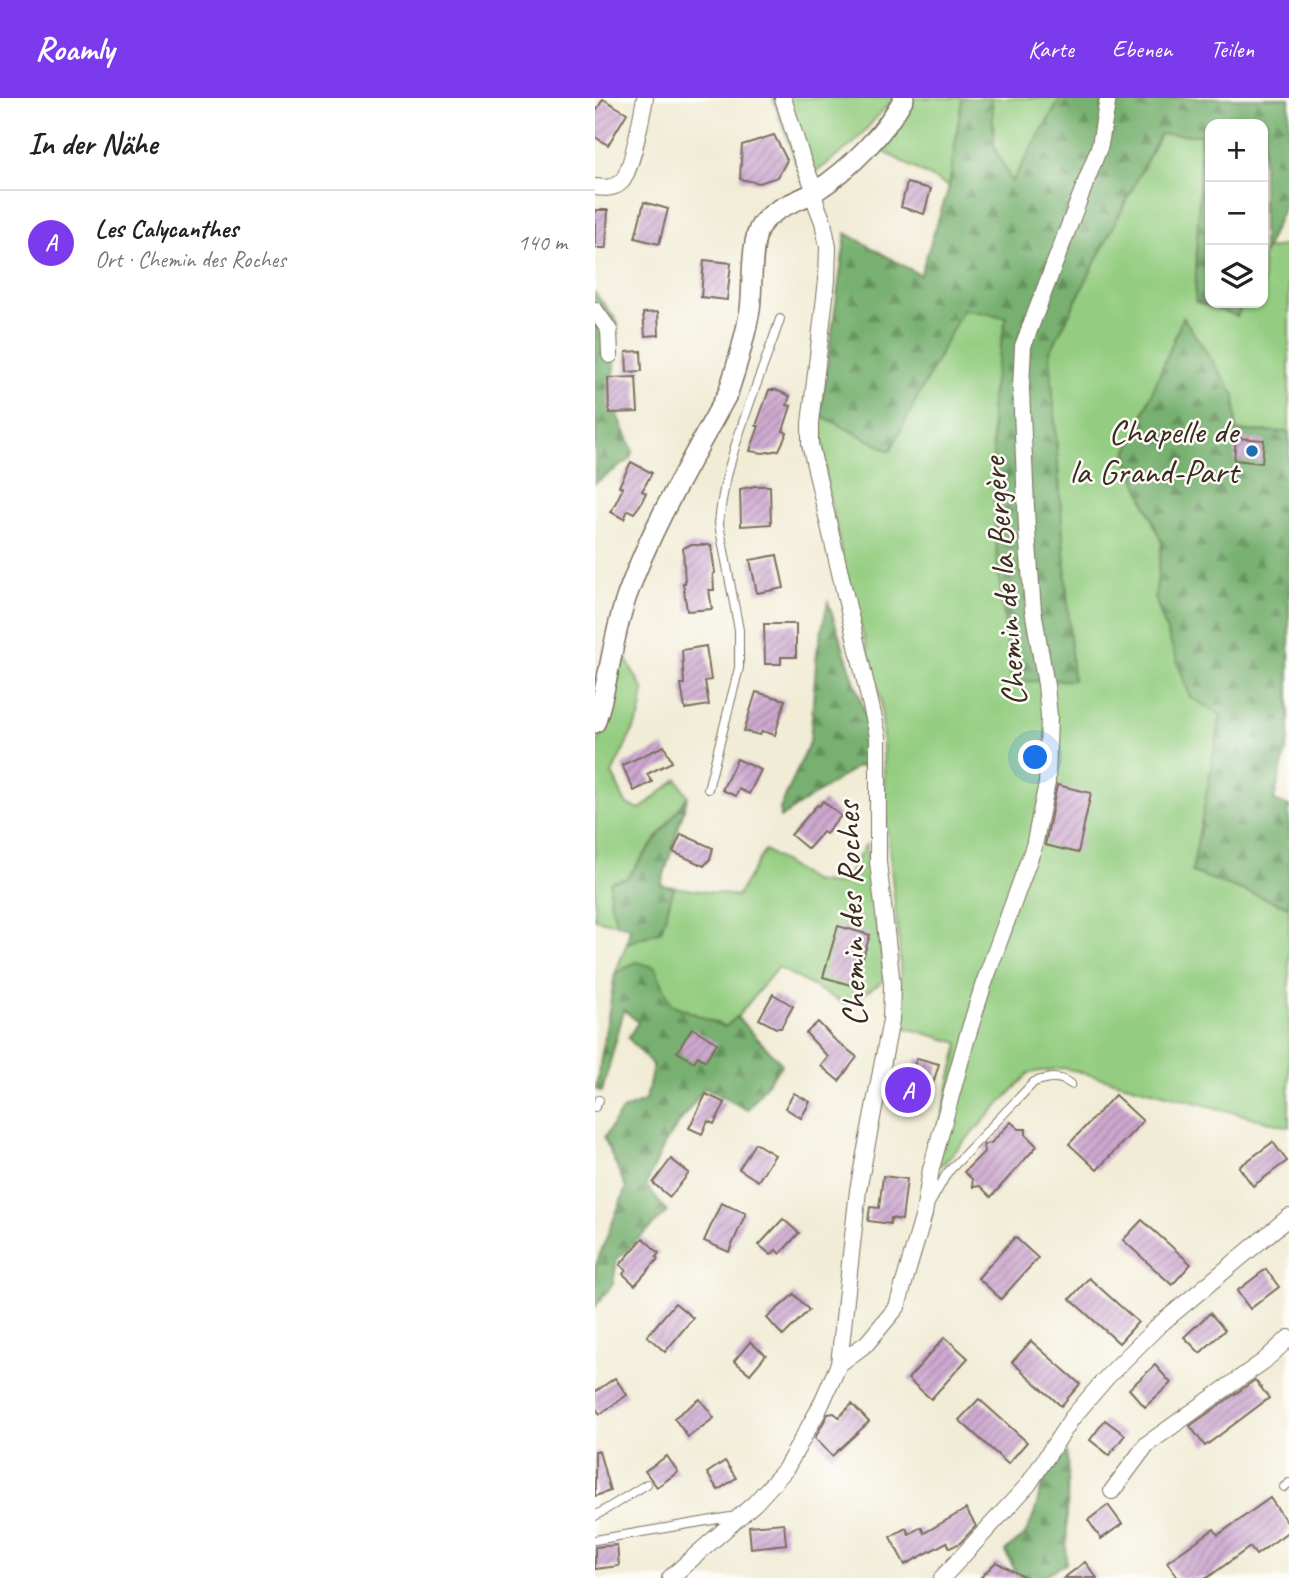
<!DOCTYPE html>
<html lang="de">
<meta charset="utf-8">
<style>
body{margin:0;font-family:Caveat,sans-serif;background:#f6f6f6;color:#222}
.controls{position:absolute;right:21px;top:21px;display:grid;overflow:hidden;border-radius:14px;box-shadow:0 2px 5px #0004}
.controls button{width:63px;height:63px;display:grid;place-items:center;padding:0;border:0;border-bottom:2px solid #e0e0e0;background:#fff;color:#222;font:35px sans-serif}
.you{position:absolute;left:441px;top:660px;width:24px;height:24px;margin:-18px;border:5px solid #fff;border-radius:50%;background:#1a73e8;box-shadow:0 0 0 10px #1a73e833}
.badge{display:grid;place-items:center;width:46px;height:46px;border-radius:50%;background:#7c3aed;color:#fff;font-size:23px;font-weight:700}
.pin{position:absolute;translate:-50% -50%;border:4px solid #fff;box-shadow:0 2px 7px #0006}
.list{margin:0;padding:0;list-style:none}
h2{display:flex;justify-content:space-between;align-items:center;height:91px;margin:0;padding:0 28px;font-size:30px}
h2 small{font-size:23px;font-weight:400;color:#767676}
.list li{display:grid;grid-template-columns:46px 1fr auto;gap:21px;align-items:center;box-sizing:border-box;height:105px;padding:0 28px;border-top:2px solid #e0e0e0}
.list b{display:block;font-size:26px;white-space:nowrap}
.list p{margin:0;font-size:23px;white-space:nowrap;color:#767676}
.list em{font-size:23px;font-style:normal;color:#767676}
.icon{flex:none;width:38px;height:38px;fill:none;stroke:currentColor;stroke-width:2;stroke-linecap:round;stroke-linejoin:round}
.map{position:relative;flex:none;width:694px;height:1480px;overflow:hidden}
header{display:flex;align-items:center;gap:42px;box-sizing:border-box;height:98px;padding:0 35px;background:#7c3aed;color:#fff}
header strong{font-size:33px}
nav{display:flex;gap:38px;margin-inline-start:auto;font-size:24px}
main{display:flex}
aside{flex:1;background:#fff}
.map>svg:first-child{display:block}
.grass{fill:#94cd81;stroke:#687c50;stroke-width:2}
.forest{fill:url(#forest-firs);stroke:#596d46;stroke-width:2}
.building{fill:url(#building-hatch)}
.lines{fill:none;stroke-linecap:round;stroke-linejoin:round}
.service-casing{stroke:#7b6e5e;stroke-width:10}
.minor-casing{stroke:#7b6e5e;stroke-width:18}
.tertiary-casing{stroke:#7b6e5e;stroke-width:22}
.service{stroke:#fff;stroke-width:8}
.minor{stroke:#fff;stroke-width:16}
.tertiary{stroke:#fff;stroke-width:19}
.poi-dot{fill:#1f6fb2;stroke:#fdfcf7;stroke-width:2.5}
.labels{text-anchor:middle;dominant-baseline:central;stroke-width:5;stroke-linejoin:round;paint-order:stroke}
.poi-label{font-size:35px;fill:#3b2a1e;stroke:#fdfcf7;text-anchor:end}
.street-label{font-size:35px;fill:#3b2a1e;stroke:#fdfcf7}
</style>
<header>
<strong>Roamly</strong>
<nav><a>Karte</a><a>Ebenen</a><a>Teilen</a></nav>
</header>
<main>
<aside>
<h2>In der Nähe<small></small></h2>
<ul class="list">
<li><span class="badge">A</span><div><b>Les Calycanthes</b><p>Ort · Chemin des Roches</p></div><em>140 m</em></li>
</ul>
</aside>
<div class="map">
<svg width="694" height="1480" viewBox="0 0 694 1480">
<defs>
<pattern id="forest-firs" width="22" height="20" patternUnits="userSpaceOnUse" patternTransform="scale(1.75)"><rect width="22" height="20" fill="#77b06f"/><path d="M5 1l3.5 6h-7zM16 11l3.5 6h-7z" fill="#638f5b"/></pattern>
<pattern id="building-hatch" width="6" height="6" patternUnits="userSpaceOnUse" patternTransform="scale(1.75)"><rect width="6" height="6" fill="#cda8d0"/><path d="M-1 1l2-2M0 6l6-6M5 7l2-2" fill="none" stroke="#a889a8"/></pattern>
</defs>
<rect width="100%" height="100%" fill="#fdfcf7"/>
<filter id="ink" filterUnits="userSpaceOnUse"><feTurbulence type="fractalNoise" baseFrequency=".0143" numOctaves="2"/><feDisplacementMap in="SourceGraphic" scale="14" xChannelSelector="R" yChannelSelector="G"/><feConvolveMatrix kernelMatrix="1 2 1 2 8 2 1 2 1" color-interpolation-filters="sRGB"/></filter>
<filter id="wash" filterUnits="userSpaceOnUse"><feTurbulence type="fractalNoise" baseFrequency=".00686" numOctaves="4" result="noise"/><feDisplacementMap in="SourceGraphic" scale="28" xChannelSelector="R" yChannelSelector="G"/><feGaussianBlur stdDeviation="1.57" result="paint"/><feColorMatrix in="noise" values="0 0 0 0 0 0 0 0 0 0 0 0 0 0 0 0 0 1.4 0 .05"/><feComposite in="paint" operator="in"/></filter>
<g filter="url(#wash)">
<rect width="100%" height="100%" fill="#f1ecd6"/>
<g class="grass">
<polygon points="178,0 367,0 354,89 280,49 295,4 259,45 208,84"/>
<polygon points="397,0 466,0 417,84 399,49"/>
<polygon points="565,36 607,36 600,204 642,218 648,205 668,205 668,157 670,152 694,146 694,334 641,333 531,358 567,445 560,500 626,617 597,774 694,809 694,1029 469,970 434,975 348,1066 335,1068 364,945 308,929 304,848 291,720 286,602 250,471 232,388 225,317 295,353 368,211 412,219 396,300 402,464 478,582 455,254"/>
<polygon points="27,554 49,593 45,618 17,675 31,706 45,711 82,681 93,698 15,803 22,826 0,821 0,648 16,622"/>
<polygon points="271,746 290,882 252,907 183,869 142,919 130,929 76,906 41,864 20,876 32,845 66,833 79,789 142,798 170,752 217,783 248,787"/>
</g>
<g class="forest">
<polygon points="367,0 397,0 399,49 417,84 466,0 694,0 694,97 668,157 668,26 615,26 615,205 648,205 642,218 600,203 606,37 565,36 455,254 478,582 417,584 402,464 396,300 411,219 368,211 295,353 225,317 251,135 325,177 354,89"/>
<polygon points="0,195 23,224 17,302 38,353 34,362 0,385"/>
<polygon points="588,219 640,297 641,333 694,334 694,640 679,703 694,708 694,809 597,774 626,617 595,599 560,500 567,445 531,358"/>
<polygon points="233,504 272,621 273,669 263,668 185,720 185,711 215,643 222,554"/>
<polygon points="93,698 66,787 79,789 66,833 32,845 35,829 22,826 15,803 15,784 32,780"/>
<polygon points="41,864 60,869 76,906 130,929 142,919 187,966 152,1012 110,989 70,1045 51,1087 72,1114 22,1161 18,1186 0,1209 0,1169 31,1090 9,1040 27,1012 51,1002 58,967 33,940 43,924 29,912 7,994 1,991 20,876"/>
<polygon points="470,1343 473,1369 471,1466 449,1477 448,1480 424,1480 410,1453 430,1437 439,1417 448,1383"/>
</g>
<g id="blocks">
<g class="building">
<polygon points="8,1 32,15 13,47 0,39 0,15"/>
<polygon points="179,37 192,62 183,79 164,85 145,81 147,47"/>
<polygon points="312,85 336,91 329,116 306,109"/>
<polygon points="49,104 73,111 64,146 40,140"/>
<polygon points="0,112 13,112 11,150 0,150"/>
<polygon points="109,162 136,165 132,202 106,199"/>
<polygon points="63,214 64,237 50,238 48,215"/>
<polygon points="46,253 47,273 32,274 31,254"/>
<polygon points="41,279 43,314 14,315 13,280"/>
<polygon points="174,292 181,292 195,298 192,307 196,308 188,333 192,335 184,352 168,355 155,353 164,328 161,328"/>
<polygon points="641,340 669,342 667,365 639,362"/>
<polygon points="36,364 57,375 47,393 51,395 45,407 39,415 33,412 29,421 16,414 28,390 24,388"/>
<polygon points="160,388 175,388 176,426 146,428 145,391"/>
<polygon points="95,447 116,447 120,475 118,476 119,492 114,492 117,511 92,513 88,485 90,485 88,450"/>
<polygon points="182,457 189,490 162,495 155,462"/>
<polygon points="169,526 201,526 201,559 186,559 186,566 170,566"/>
<polygon points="111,548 116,582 110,583 114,607 90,611 86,586 89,586 87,552"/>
<polygon points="161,594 190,602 180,637 167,633 165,637 149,633"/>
<polygon points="69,648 77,664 52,676 57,684 39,693 27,667"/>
<polygon points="142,661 166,672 154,696 144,691 141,698 127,692"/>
<polygon points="462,687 496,695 483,755 450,747"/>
<polygon points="228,703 246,718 231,736 228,734 213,751 196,737 222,707 224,708"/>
<polygon points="86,736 118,750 115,761 109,768 78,754"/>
<polygon points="243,828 275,837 259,888 228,879"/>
<polygon points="178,896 198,908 186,930 181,930 164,921"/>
<polygon points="223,924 239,941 262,959 244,983 226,968 233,959 211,935"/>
<polygon points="97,930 122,945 110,963 103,958 99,964 82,954"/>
<polygon points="322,960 344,966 335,995 327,998 331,1004 313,1013 298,985 316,976"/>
<polygon points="199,995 215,1004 206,1020 190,1010"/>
<polygon points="111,996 130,1005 119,1026 113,1023 107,1036 94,1030"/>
<polygon points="520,997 548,1023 502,1072 474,1046"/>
<polygon points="416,1024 424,1031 431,1031 431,1037 442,1048 396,1099 385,1088 378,1089 377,1081 369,1074 389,1054 388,1047 396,1045"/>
<polygon points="678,1044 692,1063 658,1088 644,1069"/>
<polygon points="160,1045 180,1057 163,1083 144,1071"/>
<polygon points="76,1061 94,1075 75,1099 58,1085"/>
<polygon points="288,1078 312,1081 307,1122 296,1120 295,1126 273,1123 275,1109 284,1110"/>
<polygon points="126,1105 151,1115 134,1154 109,1143"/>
<polygon points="188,1121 204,1135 185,1156 181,1152 176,1157 164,1147"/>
<polygon points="547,1122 596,1166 577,1187 528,1142"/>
<polygon points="420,1139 443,1160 406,1201 383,1180"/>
<polygon points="48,1140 64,1155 61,1159 63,1161 40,1187 28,1176 31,1172 25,1167"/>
<polygon points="671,1171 684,1189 655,1211 642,1193"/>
<polygon points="494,1180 543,1224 524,1245 475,1201"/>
<polygon points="199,1196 214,1212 188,1238 172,1220"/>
<polygon points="80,1205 98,1220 70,1254 52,1238"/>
<polygon points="615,1215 630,1232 605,1255 589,1239"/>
<polygon points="350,1239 373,1260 336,1301 313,1281"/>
<polygon points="436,1243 485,1286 466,1308 417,1264"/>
<polygon points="155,1244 171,1257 155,1276 139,1263"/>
<polygon points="560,1267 576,1285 550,1309 534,1291"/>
<polygon points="20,1280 32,1297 5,1316 0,1309 0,1294"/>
<polygon points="660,1282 674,1300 610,1348 595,1328"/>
<polygon points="105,1301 119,1320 93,1339 79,1320"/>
<polygon points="384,1301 432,1344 413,1366 364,1322"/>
<polygon points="257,1306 274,1324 237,1358 220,1340 233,1316 239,1315 244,1319"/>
<polygon points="510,1322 530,1337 514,1357 495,1342"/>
<polygon points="0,1353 4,1353 15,1393 0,1398"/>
<polygon points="72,1358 83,1374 62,1389 50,1373"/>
<polygon points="130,1363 141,1380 123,1392 112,1375"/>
<polygon points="675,1400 694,1427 694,1433 661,1457 655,1449 612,1480 583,1480 572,1464 619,1431 623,1437"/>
<polygon points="513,1407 527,1426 506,1441 493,1422"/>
<polygon points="371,1411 381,1428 365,1445 355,1450 352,1444 310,1467 295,1439 311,1430 314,1436 326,1429 329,1435"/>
<polygon points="189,1425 191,1446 156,1450 154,1428"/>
<polygon points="22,1447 24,1468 0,1471 0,1449"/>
<polygon points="401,1464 431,1480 385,1480"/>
<polygon points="490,1464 502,1480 469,1480"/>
</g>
</g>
</g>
<g filter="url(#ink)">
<use href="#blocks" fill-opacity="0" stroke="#7b6e5e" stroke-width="2"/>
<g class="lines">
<defs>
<g id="service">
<path d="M113,691l31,-121v-38l-20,-106c5,-66 40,-141 61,-205"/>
<polyline points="0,1009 4,1002"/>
<path d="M336,1104l16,-29 87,-91c14,-4 24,-7 37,2"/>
<polyline points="689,1389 694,1385"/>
<polyline points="0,1418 52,1386"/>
<polyline points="0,1442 141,1418"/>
</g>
<g id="minor">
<path d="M0,89c9,1 19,2 26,-5 10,-8 21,-68 24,-84"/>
<polyline points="0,212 14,232 15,257"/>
<polyline points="244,1266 272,1245 302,1209 329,1116 336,1071 371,943 388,888 439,748 452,685 454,618 451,587 438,512 432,432 426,290 428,248 505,47 513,0"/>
<polyline points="517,1393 552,1346 669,1263 694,1240"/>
<polyline points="75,1480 160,1405 190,1372 223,1313 244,1266 263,1092 296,922 297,886 283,764 283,638 215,346 215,325 232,182 233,149 228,124 220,103 220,93 207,61 188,0"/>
<polyline points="347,1480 433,1387 477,1320 512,1279 563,1228 694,1119"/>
</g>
<path id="tertiary" d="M0,625c15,-42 17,-88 33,-130 25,-70 65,-135 100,-200 9,-27 17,-55 22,-83 3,-21 0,-70 11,-85 14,-19 37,-23 55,-34 34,-22 68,-57 88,-93"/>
</defs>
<use href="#service" class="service-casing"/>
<use href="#minor" class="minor-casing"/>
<use href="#tertiary" class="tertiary-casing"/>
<use href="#service" class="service"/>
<use href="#minor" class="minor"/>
<use href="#tertiary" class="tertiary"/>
</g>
</g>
<circle class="poi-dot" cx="657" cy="353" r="7"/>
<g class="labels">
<g class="poi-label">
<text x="643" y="333">Chapelle de<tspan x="643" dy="40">la Grand-Part</tspan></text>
</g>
<g class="street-label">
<text transform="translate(409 484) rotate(-95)">Chemin de la Bergère</text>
<text transform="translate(256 816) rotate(-92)">Chemin des Roches</text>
</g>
</g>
</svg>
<div class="controls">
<button>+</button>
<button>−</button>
<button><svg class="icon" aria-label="layers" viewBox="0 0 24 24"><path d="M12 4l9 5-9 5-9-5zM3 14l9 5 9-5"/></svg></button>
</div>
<div class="you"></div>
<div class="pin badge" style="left:313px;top:992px">A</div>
</div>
</main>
